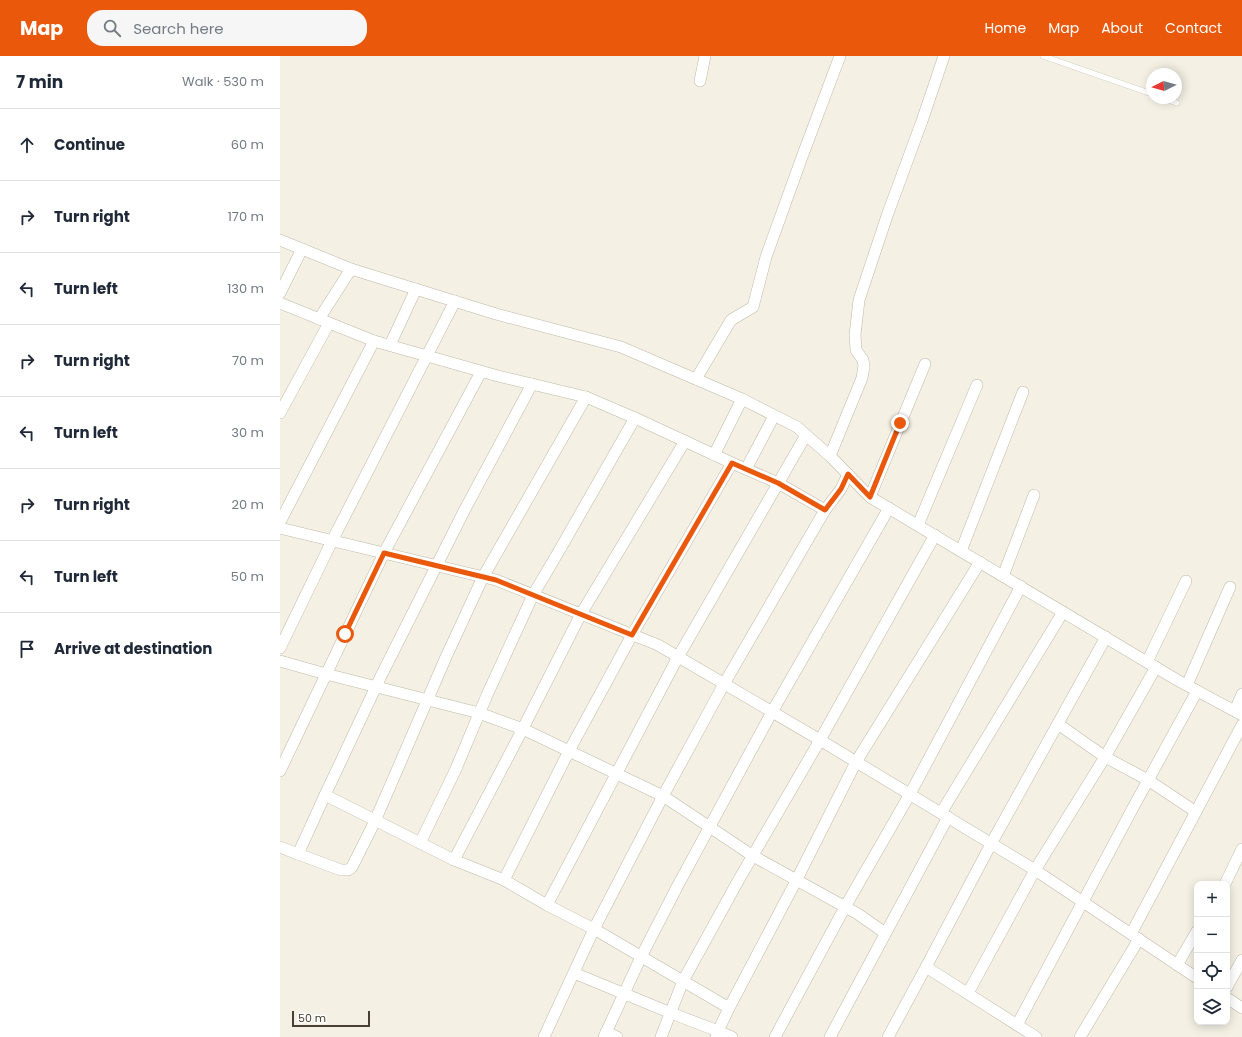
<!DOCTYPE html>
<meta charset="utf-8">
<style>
body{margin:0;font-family:Poppins,sans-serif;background:#f6f6f7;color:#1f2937}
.controls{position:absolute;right:12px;bottom:12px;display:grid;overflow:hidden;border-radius:8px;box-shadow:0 2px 10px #0003}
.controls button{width:36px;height:36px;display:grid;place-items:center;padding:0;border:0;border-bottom:1px solid #e0e1e3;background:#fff;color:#1f2937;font:20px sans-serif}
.compass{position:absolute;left:866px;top:12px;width:36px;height:36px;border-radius:50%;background:#fff;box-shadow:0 2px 10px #0003;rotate:265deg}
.scale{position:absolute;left:12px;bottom:10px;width:78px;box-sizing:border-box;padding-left:4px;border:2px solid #474033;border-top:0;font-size:11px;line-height:14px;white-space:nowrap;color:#474033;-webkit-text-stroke:3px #fff;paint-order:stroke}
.stop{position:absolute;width:12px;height:12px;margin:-9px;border:3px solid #ea580c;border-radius:50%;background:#fff}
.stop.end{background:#ea580c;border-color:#fff;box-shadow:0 1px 4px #0008}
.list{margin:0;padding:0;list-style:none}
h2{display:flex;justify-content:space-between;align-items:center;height:52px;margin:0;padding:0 16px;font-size:17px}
h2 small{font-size:13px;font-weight:400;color:#747a83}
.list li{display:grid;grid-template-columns:26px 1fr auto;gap:12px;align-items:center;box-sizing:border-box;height:72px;padding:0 16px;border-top:1px solid #e0e1e3}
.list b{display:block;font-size:15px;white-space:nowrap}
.list em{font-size:13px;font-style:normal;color:#747a83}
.icon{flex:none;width:22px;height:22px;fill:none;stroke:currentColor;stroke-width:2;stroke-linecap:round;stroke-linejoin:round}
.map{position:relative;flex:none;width:962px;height:981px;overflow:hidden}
header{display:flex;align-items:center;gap:24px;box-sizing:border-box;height:56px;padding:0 20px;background:#ea580c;color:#fff}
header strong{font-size:19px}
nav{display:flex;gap:22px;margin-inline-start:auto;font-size:14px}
.search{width:280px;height:36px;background:#f6f6f7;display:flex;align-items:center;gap:10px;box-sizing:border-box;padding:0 14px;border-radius:16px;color:#747a83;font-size:15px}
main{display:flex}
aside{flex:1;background:#fff}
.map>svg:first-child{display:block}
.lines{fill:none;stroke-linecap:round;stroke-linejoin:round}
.lane-casing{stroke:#c0b9a6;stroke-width:6}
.street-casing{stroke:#c0b9a6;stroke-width:12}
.lane{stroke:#fff;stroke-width:5.5}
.street{stroke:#fff;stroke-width:11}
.route{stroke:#ea580c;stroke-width:5}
</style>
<header>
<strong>Map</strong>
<div class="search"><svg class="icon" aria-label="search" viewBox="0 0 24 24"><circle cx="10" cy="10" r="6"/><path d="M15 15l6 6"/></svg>Search here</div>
<nav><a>Home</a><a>Map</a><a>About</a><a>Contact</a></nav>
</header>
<main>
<aside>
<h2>7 min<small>Walk · 530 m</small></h2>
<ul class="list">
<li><svg class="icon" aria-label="ahead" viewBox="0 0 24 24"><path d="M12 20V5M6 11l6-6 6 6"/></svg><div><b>Continue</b></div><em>60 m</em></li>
<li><svg class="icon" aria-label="right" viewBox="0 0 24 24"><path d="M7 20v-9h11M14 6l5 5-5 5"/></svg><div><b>Turn right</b></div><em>170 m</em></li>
<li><svg class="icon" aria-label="left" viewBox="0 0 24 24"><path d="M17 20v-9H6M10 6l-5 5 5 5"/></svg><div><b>Turn left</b></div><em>130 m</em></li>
<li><svg class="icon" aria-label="right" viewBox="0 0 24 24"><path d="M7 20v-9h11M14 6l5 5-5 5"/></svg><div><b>Turn right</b></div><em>70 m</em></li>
<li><svg class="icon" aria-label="left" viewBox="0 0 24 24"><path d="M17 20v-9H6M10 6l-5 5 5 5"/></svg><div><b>Turn left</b></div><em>30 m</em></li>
<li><svg class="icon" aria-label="right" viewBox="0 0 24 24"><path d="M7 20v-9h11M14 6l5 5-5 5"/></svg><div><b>Turn right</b></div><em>20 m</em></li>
<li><svg class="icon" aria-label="left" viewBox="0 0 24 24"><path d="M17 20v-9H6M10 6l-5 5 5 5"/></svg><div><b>Turn left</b></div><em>50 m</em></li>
<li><svg class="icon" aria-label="arrive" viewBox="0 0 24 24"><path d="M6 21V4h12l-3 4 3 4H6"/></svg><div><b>Arrive at destination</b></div></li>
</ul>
</aside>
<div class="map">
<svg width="962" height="981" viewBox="0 0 962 981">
<rect width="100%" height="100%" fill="#f4f0e4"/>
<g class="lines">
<defs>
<g id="lane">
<polyline points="763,0 872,38"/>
<polyline points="882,42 897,47"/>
</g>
<g id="street">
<polyline points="420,25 425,0"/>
<polyline points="0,184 71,213 216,258 341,291 462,343 517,371 550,400 590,441 897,624 962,659"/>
<polyline points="0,237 22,193"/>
<polyline points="0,247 94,285 218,320 306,341 355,362 452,407 498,427 545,454"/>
<polyline points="39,263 71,213"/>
<polyline points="110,289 136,233"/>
<polyline points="416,323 451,264 473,251 486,201 522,101 560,0"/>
<polyline points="0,357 49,267"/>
<polyline points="434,399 462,343"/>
<polyline points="550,400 582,322 584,310 583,304 576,294 575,279 579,244 608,157 642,65 664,0"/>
<polyline points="466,413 494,360"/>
<polyline points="590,441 645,308"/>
<polyline points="0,466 94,285"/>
<polyline points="638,469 697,329"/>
<polyline points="0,472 216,524 378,589 540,684 755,814 917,922"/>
<polyline points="681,495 743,336"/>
<polyline points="723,520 754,439"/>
<polyline points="0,592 52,485 175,245"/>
<polyline points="0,605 46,618 199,657 243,673 383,740 473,800 578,858 605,877"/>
<polyline points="867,606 906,525"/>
<polyline points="907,629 950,531"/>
<polyline points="955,655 962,638"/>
<polyline points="778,668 825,701 868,724 916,756"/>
<polyline points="0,715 104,497 201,316"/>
<polyline points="45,739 101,620 184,455 252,328"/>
<polyline points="661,757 783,556"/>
<polyline points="140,787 175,715 207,639 253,539 279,495 355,362"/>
<polyline points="0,791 18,798 45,739 174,804 224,824 267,849 314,873 449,952 438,975 452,981"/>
<polyline points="18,798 61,814 68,814 72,811 95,765 166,601 203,521 306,341"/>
<polyline points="174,804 237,684 301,558 405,385"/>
<polyline points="224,824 289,695 352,579 452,407"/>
<polyline points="945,828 962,793"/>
<polyline points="267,849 398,601 526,379"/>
<polyline points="851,878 962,669"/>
<polyline points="897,909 917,875"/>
<polyline points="646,911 711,788 826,581"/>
<polyline points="294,917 391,957 438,975 436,981"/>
<polyline points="947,931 962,904"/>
<polyline points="688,937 755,814 825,701 876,611"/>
<polyline points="947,942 962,952"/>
<polyline points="449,952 516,825 576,706 700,506"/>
<polyline points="737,969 855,748 917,635"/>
<polyline points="326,976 337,981"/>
<polyline points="264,981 314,873 383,740 444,628 545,454 561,433 568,418"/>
<polyline points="324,981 361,901 397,831 492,656 609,452"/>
<polyline points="381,981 403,925 458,825 540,684 655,479"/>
<polyline points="495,981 565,851 630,738 741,530"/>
<polyline points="550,981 668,761"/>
<polyline points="608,981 646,911 756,981"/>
<polyline points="800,981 859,883"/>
</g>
</defs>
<use href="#lane" class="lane-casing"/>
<use href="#street" class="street-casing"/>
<use href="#lane" class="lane"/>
<use href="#street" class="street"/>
</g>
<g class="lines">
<polyline class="route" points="65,578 104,497 216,524 352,579 452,407 498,427 545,454 561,433 568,418 590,441 620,367"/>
</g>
</svg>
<div class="controls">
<button>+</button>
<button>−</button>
<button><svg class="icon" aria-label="locate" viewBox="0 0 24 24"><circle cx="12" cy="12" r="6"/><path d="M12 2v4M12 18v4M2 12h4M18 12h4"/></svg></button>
<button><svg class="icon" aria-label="layers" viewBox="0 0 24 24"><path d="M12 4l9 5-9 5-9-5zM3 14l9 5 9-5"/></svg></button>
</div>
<svg class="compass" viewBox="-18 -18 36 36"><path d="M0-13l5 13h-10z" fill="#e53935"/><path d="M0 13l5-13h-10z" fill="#747a83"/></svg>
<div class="scale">50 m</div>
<div class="stop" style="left:65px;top:578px"></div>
<div class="stop end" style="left:620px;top:367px"></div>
</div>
</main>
